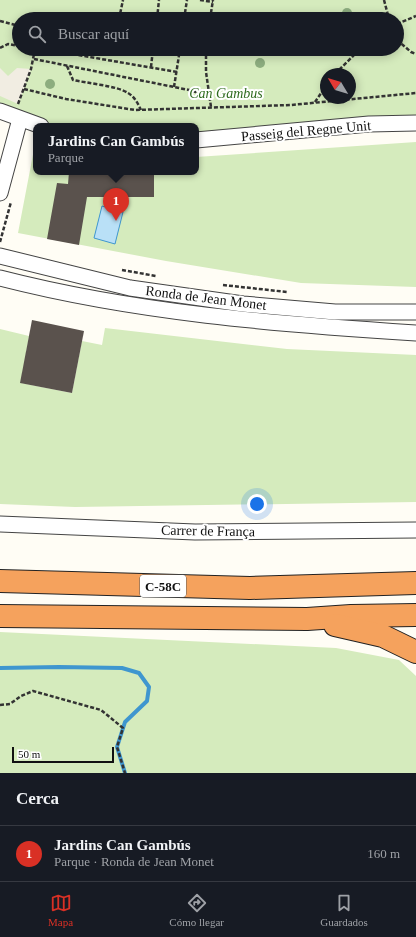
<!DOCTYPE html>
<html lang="es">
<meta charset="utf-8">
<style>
body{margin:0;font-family:Georgia,serif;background:#20242c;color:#f1f3f6}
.compass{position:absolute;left:320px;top:68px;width:36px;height:36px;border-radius:50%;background:#171b24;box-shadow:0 2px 10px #0003;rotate:308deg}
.scale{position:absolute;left:12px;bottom:10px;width:102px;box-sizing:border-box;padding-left:4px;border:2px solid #111;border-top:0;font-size:11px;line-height:14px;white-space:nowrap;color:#111;-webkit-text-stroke:3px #fff;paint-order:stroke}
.you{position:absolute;left:257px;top:504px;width:14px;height:14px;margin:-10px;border:3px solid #fff;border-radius:50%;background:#1a73e8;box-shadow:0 0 0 6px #1a73e833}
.badge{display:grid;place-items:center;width:26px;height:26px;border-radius:50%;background:#d93025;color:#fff;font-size:13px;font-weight:700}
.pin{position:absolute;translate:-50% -33px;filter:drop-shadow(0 1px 2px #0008)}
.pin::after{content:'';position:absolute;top:21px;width:14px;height:12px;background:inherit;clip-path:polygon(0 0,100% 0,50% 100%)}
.popup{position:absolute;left:33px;top:123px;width:166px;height:52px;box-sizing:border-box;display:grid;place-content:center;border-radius:8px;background:#171b24;filter:drop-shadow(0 1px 3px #0005);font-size:13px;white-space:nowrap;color:#9ea1a6}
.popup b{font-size:15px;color:#f1f3f6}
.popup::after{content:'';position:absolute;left:50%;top:100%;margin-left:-8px;border:8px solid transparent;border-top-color:#171b24}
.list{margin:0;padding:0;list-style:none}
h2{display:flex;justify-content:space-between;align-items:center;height:52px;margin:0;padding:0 16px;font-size:17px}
h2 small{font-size:13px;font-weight:400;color:#9ea1a6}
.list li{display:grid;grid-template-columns:26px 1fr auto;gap:12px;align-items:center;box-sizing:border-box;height:56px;padding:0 16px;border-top:1px solid #363941}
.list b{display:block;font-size:15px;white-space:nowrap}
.list p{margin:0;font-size:13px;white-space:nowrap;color:#9ea1a6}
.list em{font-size:13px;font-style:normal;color:#9ea1a6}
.icon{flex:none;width:22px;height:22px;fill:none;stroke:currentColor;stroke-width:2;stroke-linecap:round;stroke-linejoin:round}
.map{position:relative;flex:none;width:416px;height:773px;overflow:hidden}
.search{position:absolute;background:#171b24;box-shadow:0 2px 10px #0003;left:12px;right:12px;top:12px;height:44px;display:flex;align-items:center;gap:10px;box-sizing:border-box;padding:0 14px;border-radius:22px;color:#9ea1a6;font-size:15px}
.sheet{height:108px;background:#171b24}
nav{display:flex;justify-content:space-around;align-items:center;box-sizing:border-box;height:56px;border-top:1px solid #363941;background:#171b24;font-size:11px;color:#9ea1a6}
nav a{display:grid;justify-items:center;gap:2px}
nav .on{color:#d93025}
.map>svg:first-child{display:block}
.green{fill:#d5ebbd;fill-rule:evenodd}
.plaza{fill:#f1ede2}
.water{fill:#b9e0f7;stroke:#3f96cf}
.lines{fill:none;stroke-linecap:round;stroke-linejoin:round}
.stream{stroke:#3f96cf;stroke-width:4}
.building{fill:#5a524d}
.minor-casing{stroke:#444;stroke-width:17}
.highway-casing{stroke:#222;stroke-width:24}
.path{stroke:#333;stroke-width:2.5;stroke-dasharray:4 2;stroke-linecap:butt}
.minor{stroke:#fff;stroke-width:15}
.highway{stroke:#f5a25d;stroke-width:22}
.tree{fill:#8dad7f}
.labels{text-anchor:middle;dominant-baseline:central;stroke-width:4;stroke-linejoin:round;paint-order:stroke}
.shield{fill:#fff;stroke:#585858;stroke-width:1}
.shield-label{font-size:13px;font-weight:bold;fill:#111}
.park-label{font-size:14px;font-style:italic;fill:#2f6b1f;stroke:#fff}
.street-label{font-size:14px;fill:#111;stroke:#fff}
</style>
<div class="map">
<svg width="416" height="773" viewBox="0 0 416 773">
<rect width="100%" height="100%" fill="#fffdf5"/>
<g class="green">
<path d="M0,0h416v123l-220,17v-14h-155l-41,-15zM19,19h378v30h-378zM326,74h24v24h-24z"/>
<polygon points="416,142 416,287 301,283 166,261 18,233 35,144 36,172 196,172 196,157"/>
<polygon points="105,328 287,349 416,355 416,502 75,507 0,504 0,329 29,336 21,383 72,393 82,341 102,345"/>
<polygon points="0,632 336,648 399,660 416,676 416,773 0,773"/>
</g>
<polygon class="plaza" points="0,68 8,76 17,68 31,69 18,104 0,96"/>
<polygon class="water" points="102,206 123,212 115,244 94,238"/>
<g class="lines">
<polyline class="stream" points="0,668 59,667 122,668 139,673 149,687 147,701 125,722 117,747 125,773"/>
</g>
<g class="building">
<polygon points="69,172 154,172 154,197 87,197 79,245 47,239 57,183 68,184"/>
<polygon points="32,320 84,331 72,393 20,383"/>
</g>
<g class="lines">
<defs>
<g id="minor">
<polyline points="0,111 41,126"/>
<polyline points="196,140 369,124 416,123"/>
<polyline points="0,193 20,119"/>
<polyline points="0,256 130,288 243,304 335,312 416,312"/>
<path d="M0,278c136,35 276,46 416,55"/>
<polyline points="0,524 195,532 416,530"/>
</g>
<g id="highway">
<polyline points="0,581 250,588 416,583"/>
<polyline points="0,616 307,619 351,616 416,615"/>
<polyline points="335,625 383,636 416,652"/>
</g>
</defs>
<use href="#minor" class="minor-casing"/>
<use href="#highway" class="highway-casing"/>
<g class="path">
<polyline points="200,0 213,2"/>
<polyline points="384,0 389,19"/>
<polyline points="119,19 123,0"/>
<polyline points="157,19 159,0"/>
<polyline points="184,19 187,0"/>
<polyline points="210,19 213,0"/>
<polyline points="0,21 19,26"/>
<polyline points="397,24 416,16"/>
<polyline points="397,40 411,52 416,54"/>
<polyline points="0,48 8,44 19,46"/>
<polyline points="43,49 177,72"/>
<polyline points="135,49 153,52"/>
<polyline points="206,49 206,72 211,107"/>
<polyline points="34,59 189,90 209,96"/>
<path d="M67,66l6,14c13,3 45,6 55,13 7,4 10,11 13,17"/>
<polyline points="151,67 153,49"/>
<polyline points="335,74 360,49"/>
<polyline points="174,87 180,49"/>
<polyline points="24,89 66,99 135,110 291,105 416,93"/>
<polyline points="315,102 326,86"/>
<polyline points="18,104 31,69 35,49"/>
<polyline points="0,242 11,202"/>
<polyline points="122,270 156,276"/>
<polyline points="223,285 287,292"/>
<polyline points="0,705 10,704 21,696 33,691 101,710 123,728 117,747 125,773"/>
</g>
<use href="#minor" class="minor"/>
<use href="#highway" class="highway"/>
</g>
<g class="tree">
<circle cx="347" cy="13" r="5"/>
<circle cx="260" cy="63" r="5"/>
<circle cx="50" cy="84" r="5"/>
</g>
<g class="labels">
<rect class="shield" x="140" y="575" width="46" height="22" rx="3"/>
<g class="shield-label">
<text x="163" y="586">C-58C</text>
</g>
<g class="park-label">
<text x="226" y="93">Can Gambus</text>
</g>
<g class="street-label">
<text transform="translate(306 131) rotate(-5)">Passeig del Regne Unit</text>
<text transform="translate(206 298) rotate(7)">Ronda de Jean Monet</text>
<text transform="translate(208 531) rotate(1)">Carrer de França</text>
</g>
</g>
</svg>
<svg class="compass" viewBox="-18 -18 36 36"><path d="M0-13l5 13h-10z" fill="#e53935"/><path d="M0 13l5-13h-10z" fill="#9ea1a6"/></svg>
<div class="scale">50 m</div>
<div class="you"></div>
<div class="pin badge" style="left:116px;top:221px">1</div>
<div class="popup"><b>Jardins Can Gambús</b>Parque</div>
<div class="search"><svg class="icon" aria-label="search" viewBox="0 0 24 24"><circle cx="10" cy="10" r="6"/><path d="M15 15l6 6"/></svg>Buscar aquí</div>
</div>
<section class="sheet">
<h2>Cerca<small></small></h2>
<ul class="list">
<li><span class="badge">1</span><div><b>Jardins Can Gambús</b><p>Parque · Ronda de Jean Monet</p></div><em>160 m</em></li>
</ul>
</section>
<nav>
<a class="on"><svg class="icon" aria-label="map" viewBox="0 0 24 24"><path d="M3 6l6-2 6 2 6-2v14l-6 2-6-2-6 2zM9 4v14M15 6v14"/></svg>Mapa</a>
<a><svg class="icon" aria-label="directions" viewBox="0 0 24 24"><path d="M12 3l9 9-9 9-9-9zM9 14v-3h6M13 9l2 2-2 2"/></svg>Cómo llegar</a>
<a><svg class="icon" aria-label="saved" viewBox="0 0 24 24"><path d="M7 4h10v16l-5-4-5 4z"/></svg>Guardados</a>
</nav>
